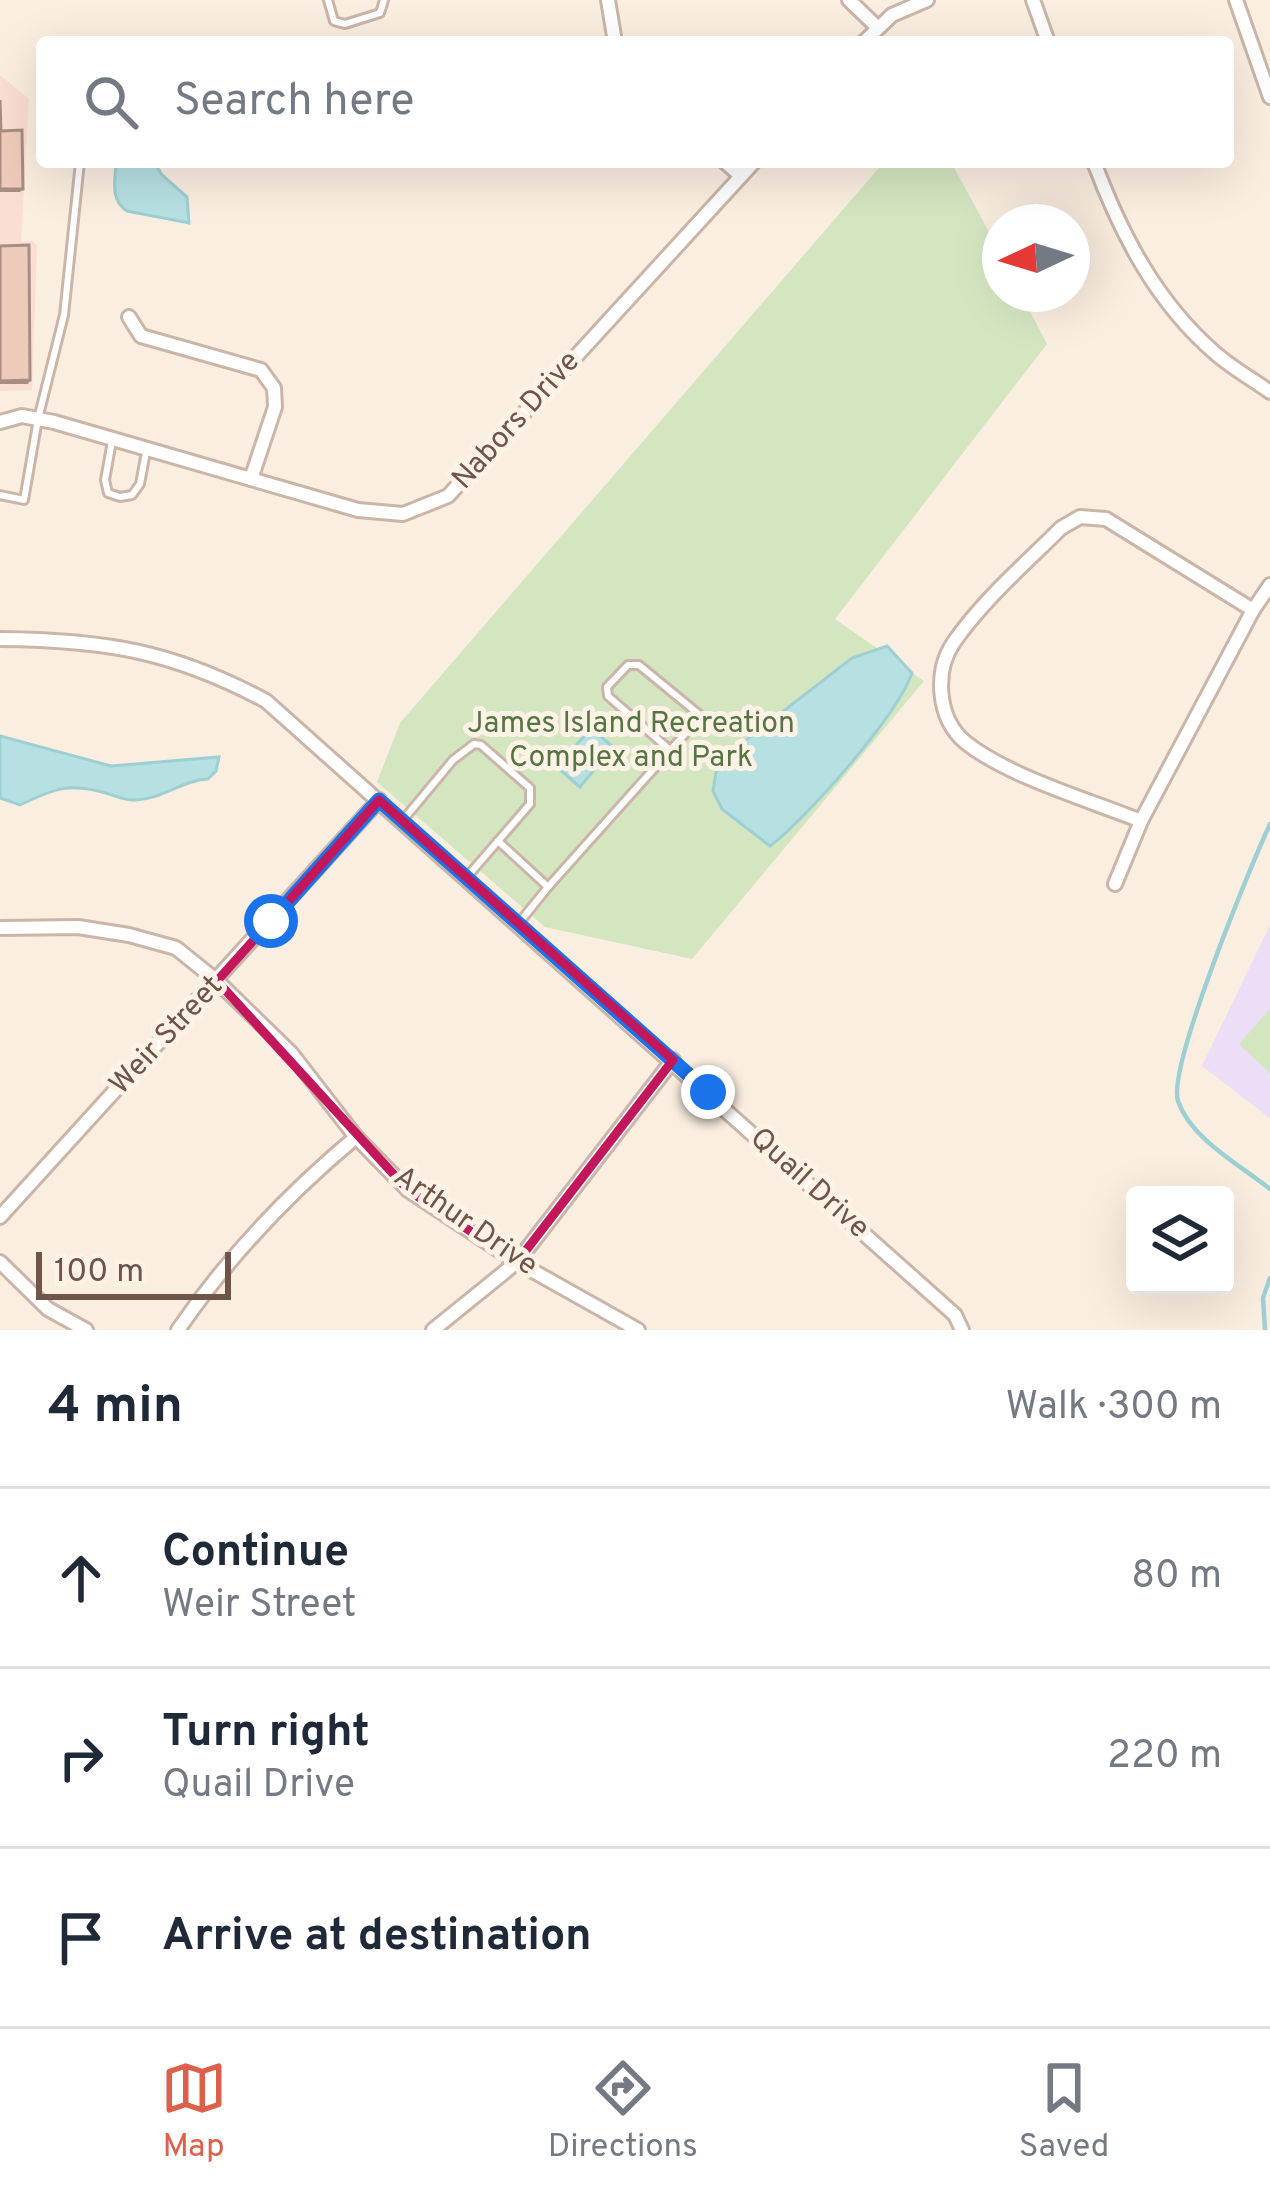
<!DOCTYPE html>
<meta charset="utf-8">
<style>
body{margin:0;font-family:Overpass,sans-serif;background:#f6f6f7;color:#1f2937}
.controls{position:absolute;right:36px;bottom:36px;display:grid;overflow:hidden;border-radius:12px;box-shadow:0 12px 48px #0002}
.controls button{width:108px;height:108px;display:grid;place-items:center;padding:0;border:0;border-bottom:3px solid #e0e1e3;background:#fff;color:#1f2937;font:60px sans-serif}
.compass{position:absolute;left:982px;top:204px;width:108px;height:108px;border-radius:50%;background:#fff;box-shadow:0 12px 48px #0002;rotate:266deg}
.scale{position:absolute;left:36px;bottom:30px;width:195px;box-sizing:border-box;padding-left:12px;border:6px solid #6f5449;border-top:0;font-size:33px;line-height:42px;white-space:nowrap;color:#6f5449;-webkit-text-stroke:9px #fef2e6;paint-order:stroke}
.stop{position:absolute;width:36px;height:36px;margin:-27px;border:9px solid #1a73e8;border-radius:50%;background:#fff}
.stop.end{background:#1a73e8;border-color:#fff;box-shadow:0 3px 12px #0008}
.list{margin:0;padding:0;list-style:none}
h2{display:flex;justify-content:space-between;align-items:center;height:156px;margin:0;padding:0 48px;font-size:51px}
h2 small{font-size:39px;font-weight:400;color:#747a83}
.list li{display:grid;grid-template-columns:78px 1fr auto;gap:36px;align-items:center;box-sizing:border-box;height:180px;padding:0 48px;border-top:3px solid #e0e1e3}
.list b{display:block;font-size:45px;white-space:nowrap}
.list p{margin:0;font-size:39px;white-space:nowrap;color:#747a83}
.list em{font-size:39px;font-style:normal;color:#747a83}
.icon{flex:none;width:66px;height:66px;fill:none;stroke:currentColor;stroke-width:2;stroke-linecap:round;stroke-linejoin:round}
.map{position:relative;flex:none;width:1270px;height:1330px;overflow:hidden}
.search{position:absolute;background:#fff;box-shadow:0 12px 48px #0002;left:36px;right:36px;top:36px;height:132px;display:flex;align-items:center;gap:30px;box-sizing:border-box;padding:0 42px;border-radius:12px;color:#747a83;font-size:45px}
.sheet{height:696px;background:#fff}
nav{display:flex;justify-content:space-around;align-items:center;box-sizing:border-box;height:168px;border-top:3px solid #e0e1e3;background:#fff;font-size:33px;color:#747a83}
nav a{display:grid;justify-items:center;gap:6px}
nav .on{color:#de604c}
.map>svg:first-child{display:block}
.commercial{fill:#faddd5}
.education{fill:#ebdef6}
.green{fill:#d3e6c0}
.water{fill:#b7e0e2;stroke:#9ecfd3;stroke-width:3}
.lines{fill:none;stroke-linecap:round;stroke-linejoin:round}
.stream{stroke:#9ecfd3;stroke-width:4.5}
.lane-casing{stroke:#cab5a8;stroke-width:12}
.street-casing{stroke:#cab5a8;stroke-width:18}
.lane{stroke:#fff;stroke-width:6}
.street{stroke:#fff;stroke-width:12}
.shaded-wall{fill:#a78d82}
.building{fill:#eecaba;stroke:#a78d82;stroke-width:3}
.route{stroke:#1a73e8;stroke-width:15}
.marked{fill:none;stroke:#c2185b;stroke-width:9;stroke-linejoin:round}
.labels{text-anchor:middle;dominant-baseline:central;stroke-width:10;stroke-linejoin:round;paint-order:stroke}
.street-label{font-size:30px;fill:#6f5449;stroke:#fef2e6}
.park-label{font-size:30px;fill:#557542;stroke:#fef2e6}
</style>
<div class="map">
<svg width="1270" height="1330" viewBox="0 0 1270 1330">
<rect width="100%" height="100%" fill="#faeee0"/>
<polygon class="commercial" points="0,75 29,99 21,242 33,241 37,246 32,390 0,391"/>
<polygon class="education" points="1270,925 1270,1118 1202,1066"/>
<g class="green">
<polygon points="884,162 951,162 1000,252 1000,294 1021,294 1047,344 835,619 924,681 692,959 545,927 377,782 400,723"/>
<polygon points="1270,1009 1270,1073 1239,1044"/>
</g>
<g class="water">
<path d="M116,162h38l8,13 25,22 2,26 -62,-12c-17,-11 -12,-30 -11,-49z"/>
<path d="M887,646l25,27c-15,43 -105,145 -142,173l-48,-37 -9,-18 3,-19 30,-32 106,-82z"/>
<polygon points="591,728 613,747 580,787 557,767"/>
<path d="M0,736l111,30 108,-9 -3,14 -8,8c-25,1 -46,20 -72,21 -10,1 -17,-3 -27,-6 -39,-12 -54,-6 -89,11l-20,-7z"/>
</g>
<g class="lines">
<g class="stream">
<path d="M1270,824c-19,41 -103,244 -92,277 13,38 62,64 92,88"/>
<polyline points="1265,1330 1263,1298 1270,1278"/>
</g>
<defs>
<g id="lane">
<polyline points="328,0 334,21 345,24 380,13 384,0"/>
<polyline points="112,441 105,480 108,493 120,497 132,495 140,484 146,452"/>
<polyline points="0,495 24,500 38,419 64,315 80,162"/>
<polyline points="404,819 453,760 474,744 481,745 530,788 530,804 467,877"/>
<polyline points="498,841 548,887 519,923"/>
<polyline points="548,887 701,716 639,665 628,665 607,687 608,696 670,750"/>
</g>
<g id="street">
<polyline points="608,0 615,42"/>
<polyline points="849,0 877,27"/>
<polyline points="1033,0 1048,42"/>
<polyline points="1236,0 1270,97"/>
<polyline points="864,42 892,15 927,0"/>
<polyline points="725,162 741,176"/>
<path d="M1094,162c27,72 62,140 121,191 17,15 37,26 55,39"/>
<polyline points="129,317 141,336 261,370 274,388 275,407 251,479"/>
<polyline points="0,422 22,416 54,422 358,510 403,514 448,496 754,162"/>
<path d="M0,639c105,1 173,12 266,62l689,614 7,15"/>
<path d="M1141,821c-52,-21 -134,-45 -176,-79 -28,-24 -31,-71 -11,-100 29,-42 71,-78 107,-114l19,-11 26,2 147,91"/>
<polyline points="1115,884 1141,821 1253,610 1270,585"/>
<polyline points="0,928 78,927 129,935 176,948 217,981 291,1053 356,1137 408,1190 517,1262 638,1330"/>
<polyline points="0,1217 379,800"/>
<polyline points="0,1262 48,1309 86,1330"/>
<path d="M178,1330c50,-73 111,-137 178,-193"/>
<polyline points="433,1330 517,1262 673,1060"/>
</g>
</defs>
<use href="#lane" class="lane-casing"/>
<use href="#street" class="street-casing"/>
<use href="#lane" class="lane"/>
<use href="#street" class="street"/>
</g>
<g class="shaded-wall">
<polygon points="0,189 23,189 20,192 0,192"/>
<polygon points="30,380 28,384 0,384 0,381"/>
</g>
<g class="building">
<polygon points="0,100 1,131 22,130 23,189 0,189"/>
<polygon points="29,245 30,380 0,381 0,246"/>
</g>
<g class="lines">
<polyline class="route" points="271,921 379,800 708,1092"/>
</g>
<path class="marked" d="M379,800l294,260 -156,202 -109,-72 -191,-209z"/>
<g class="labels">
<g class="street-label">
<text transform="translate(517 421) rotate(-48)">Nabors Drive</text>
<text transform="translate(167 1036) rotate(-47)">Weir Street</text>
<text transform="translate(809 1184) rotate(42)">Quail Drive</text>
<text transform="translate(465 1222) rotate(35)">Arthur Drive</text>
</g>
<g class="park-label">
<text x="631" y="724">James Island Recreation<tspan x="631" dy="34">Complex and Park</tspan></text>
</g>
</g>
</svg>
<div class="controls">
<button><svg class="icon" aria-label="layers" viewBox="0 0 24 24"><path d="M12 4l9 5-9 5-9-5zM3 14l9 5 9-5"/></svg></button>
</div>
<svg class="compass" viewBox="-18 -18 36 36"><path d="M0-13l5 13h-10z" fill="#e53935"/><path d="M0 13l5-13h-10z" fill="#747a83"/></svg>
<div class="scale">100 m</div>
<div class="stop" style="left:271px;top:921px"></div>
<div class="stop end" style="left:708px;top:1092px"></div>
<div class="search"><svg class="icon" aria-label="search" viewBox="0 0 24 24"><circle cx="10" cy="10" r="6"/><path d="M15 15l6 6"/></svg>Search here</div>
</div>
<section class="sheet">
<h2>4 min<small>Walk · 300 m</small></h2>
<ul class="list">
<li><svg class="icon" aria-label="ahead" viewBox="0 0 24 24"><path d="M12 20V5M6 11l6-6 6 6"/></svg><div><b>Continue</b><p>Weir Street</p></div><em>80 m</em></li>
<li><svg class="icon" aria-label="right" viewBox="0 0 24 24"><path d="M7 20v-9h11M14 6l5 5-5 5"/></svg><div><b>Turn right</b><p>Quail Drive</p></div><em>220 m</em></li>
<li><svg class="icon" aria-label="arrive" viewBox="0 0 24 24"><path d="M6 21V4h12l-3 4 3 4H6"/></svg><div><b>Arrive at destination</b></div></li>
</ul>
</section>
<nav>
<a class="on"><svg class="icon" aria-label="map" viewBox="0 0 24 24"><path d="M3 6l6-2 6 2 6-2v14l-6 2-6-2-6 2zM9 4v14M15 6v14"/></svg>Map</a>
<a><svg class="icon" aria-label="directions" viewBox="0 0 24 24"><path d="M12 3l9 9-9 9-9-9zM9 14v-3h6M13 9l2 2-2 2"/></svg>Directions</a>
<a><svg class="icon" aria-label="saved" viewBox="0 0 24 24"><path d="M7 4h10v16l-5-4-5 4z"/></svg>Saved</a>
</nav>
